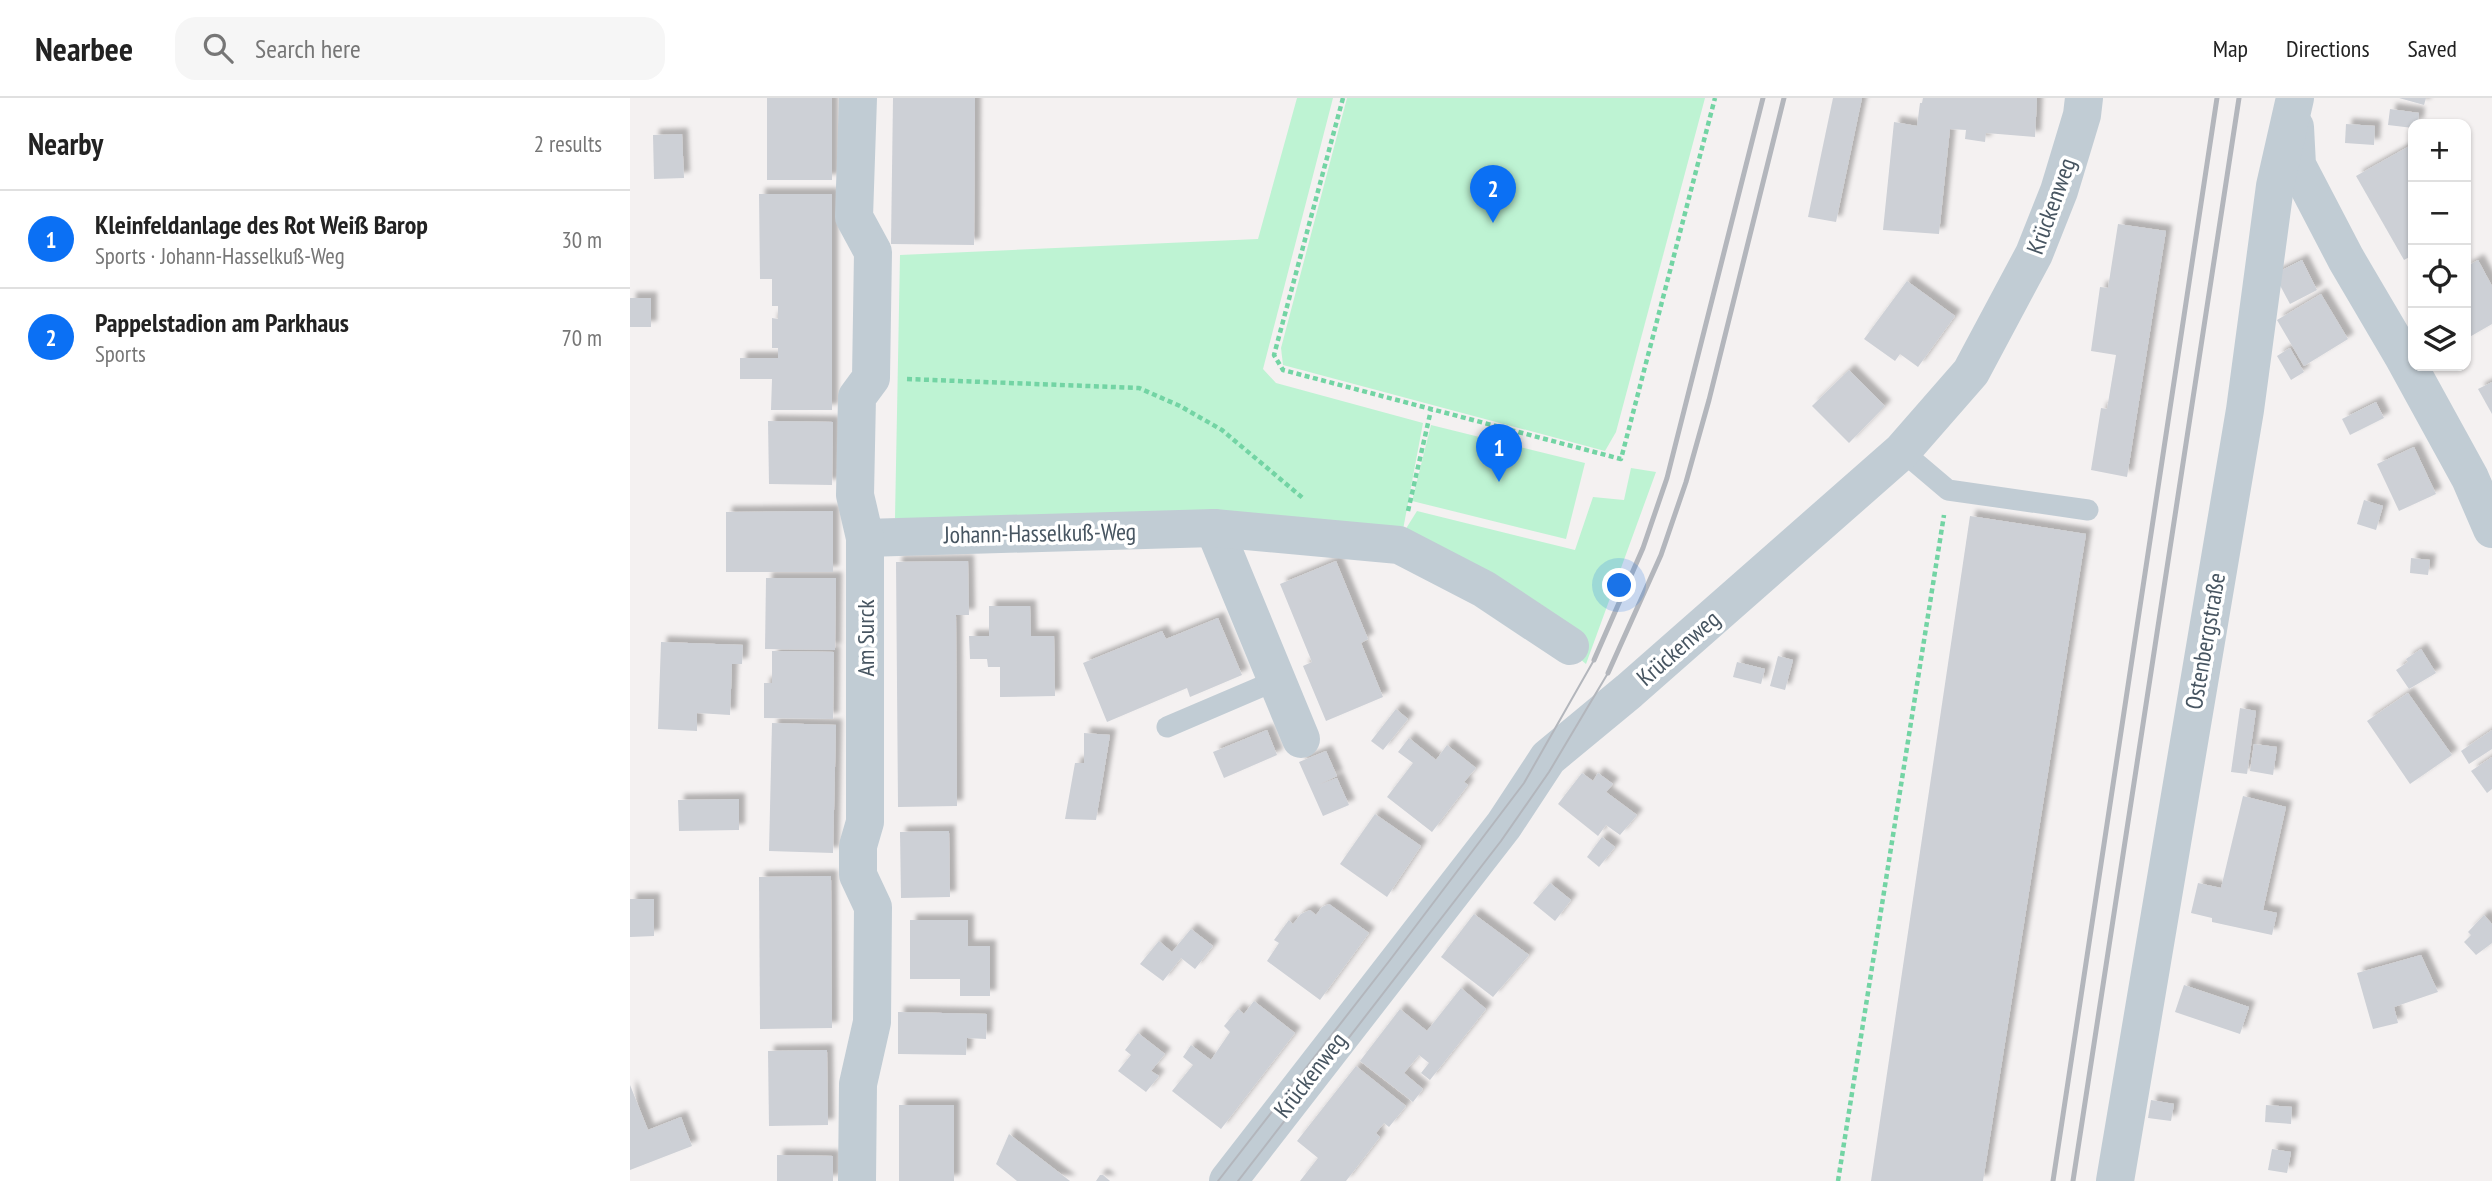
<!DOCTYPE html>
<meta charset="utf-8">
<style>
body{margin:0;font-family:"PT Sans Narrow",sans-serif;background:#f6f6f6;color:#222}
.controls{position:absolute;right:21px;top:21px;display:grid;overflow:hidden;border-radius:14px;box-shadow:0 2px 5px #0004}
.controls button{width:63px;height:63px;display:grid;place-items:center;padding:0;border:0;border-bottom:2px solid #e0e0e0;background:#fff;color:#222;font:35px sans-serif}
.you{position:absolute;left:990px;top:488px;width:24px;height:24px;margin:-18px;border:5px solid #fff;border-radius:50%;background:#1a73e8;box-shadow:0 0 0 10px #1a73e833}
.badge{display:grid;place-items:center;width:46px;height:46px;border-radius:50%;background:#0b70f4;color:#fff;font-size:23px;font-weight:700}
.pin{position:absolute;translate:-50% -58px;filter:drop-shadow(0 2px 4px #0008)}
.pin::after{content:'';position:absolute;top:37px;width:24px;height:21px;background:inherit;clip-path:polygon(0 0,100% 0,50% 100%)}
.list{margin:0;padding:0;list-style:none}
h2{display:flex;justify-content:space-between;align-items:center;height:91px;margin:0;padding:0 28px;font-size:30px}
h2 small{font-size:23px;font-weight:400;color:#767676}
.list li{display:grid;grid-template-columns:46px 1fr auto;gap:21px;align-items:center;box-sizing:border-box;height:98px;padding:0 28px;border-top:2px solid #e0e0e0}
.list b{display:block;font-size:26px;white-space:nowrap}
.list p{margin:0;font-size:23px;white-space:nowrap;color:#767676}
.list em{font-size:23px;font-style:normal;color:#767676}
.icon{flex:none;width:38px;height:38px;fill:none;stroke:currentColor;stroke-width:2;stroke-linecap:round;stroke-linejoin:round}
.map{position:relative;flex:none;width:1862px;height:1083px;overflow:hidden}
header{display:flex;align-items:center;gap:42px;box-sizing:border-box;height:98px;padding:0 35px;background:#fff;border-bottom:2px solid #e0e0e0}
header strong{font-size:33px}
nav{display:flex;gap:38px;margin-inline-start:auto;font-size:24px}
.search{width:490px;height:63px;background:#f6f6f6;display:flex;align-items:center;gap:18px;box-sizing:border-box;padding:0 24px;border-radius:21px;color:#767676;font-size:26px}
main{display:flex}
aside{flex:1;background:#fff}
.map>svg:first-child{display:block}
.green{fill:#bef3d3}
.building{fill:#cdd0d6;filter:url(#shadow)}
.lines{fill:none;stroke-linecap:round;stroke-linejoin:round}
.path{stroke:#73d4a4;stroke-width:4.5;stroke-dasharray:5 3.5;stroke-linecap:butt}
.service{stroke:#c1ccd4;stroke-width:21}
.minor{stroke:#c1ccd4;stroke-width:38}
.tram{stroke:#b3b6bc;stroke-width:2}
.rail{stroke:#b3b6bc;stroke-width:5}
.labels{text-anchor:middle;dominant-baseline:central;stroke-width:7;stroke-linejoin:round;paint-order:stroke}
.street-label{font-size:24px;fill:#475561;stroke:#fff}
</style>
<header>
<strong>Nearbee</strong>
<div class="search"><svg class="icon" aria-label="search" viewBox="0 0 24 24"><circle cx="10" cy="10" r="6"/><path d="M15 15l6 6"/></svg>Search here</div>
<nav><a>Map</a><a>Directions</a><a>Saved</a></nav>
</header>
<main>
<aside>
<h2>Nearby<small>2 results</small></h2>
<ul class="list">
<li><span class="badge">1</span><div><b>Kleinfeldanlage des Rot Weiß Barop</b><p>Sports · Johann-Hasselkuß-Weg</p></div><em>30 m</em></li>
<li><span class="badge">2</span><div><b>Pappelstadion am Parkhaus</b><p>Sports</p></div><em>70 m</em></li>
</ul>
</aside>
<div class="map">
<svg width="1862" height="1083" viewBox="0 0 1862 1083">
<defs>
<filter id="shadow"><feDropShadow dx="6" dy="-6" stdDeviation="2" flood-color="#0004"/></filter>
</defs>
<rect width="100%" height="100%" fill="#f4f1f1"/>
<g class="green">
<polygon points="667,0 703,0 633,271 646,285 793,325 772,437 787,413 945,452 963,399 994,402 1001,370 1026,374 956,566 909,527 723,442 265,420 270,157 628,141"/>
<polygon points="717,0 1075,0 986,334 975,353 653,267 651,250"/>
<polygon points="801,327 955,365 936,441 782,403"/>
</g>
<g class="building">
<rect x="137" y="0" width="65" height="82"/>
<polygon points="263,0 345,0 344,147 261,146"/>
<polygon points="1203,0 1232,0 1206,124 1178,119"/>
<polygon points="1293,0 1407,0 1405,39 1356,35 1355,44 1335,41 1336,32 1320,31 1309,136 1253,132 1264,24 1287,28 1290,5 1292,5"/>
<polygon points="1769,0 1796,0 1794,7"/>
<polygon points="1760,11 1789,15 1788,26 1783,26 1783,30 1758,27"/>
<polygon points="1716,26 1745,28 1744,47 1715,45"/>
<polygon points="52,36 54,80 24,81 23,37"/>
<polygon points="1783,46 1783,157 1774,162 1726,78"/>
<polygon points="129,96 202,96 202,312 141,312 142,281 110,281 110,260 148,260 148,250 142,250 142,220 148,221 148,208 142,208 142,181 130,181"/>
<polygon points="1488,126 1536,133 1497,379 1461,372 1471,310 1477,311 1486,257 1461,253 1470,189 1478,190"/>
<polygon points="1672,162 1687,192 1660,206 1644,176"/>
<polygon points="1848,162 1862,188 1862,226 1836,241 1836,169"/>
<polygon points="1277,183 1325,218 1288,269 1270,256 1265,263 1234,241"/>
<polygon points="1691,196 1718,241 1674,268 1647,222"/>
<rect x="0" y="200" width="21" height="29"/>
<polygon points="1660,250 1674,274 1661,282 1647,258"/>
<polygon points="1219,272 1255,308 1219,345 1182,308"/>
<polygon points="1862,284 1862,316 1848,291"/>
<polygon points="1746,304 1754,320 1720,337 1712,321"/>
<polygon points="138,323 203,324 202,387 139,386"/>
<polygon points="1784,349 1806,396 1769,413 1747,366"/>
<polygon points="1734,402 1753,408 1746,432 1727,426"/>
<polygon points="203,413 203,474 96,474 96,414"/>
<polygon points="1340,418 1456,436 1353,1083 1241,1083"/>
<polygon points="1781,460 1800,462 1798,477 1780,475"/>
<polygon points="338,463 339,517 326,517 327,708 268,709 266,464"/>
<polygon points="706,463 738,541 731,545 753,599 696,623 673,568 682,564 650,486"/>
<polygon points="136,480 206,480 205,552 135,551"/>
<polygon points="359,508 400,508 401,538 424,538 425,598 370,599 370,569 358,569 357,561 340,561 339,538 359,538"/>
<polygon points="588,520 612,577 560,599 557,590 477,624 453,565 532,533 536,541"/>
<polygon points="31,544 113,547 112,566 102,566 100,617 67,615 67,633 28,631"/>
<polygon points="1791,551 1806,575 1779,591 1766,572 1778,564 1776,561"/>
<polygon points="142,553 204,554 203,621 134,620 134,585 142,585"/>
<polygon points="1148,558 1163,562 1155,592 1140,588"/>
<polygon points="1107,564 1135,571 1131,586 1103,579"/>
<polygon points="1778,595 1822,657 1780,686 1737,623"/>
<polygon points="1610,610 1626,613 1617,676 1601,674"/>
<polygon points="766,611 778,621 753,652 741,643"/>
<polygon points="142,625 206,627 203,755 139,753"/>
<polygon points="637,632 647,657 594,680 583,654"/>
<polygon points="1862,632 1862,651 1839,666 1831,653"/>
<polygon points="454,635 480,637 466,722 435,721 445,665 454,665"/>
<polygon points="779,640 806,662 817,647 846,670 834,684 838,687 802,734 757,699 783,665 768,654"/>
<polygon points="1624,646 1647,649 1643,677 1620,673"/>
<polygon points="696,653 707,678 688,687 707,680 719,707 693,718 669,664"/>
<polygon points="1862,659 1862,691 1857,695 1841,673"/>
<polygon points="952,675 963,683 968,675 983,686 976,694 1007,717 990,737 976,727 968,738 928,706"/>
<polygon points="1613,698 1656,709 1633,812 1647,815 1642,837 1582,824 1582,820 1561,815 1568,785 1591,790"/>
<polygon points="109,701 109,732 49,733 48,702"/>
<polygon points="745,716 791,748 757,799 710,766"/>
<polygon points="319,733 320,799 271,800 270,734"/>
<polygon points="972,739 985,749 969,769 957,759"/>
<polygon points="201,778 202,930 130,931 129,779"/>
<polygon points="920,785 941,802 925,823 903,805"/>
<polygon points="0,801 24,801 24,838 0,839"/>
<polygon points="699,806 739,835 690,902 637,863 649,845 644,842 659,822 663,826 671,816 680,812 686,817 692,809"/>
<polygon points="844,816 899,857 863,899 811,859"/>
<polygon points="1854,817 1862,826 1862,845 1846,857 1834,844 1841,837 1838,834"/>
<polygon points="280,822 338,822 338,848 360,848 360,898 330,898 330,881 280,881"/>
<polygon points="561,831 583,848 565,871 551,860 533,883 510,866 529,843 542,854"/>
<polygon points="1791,857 1808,894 1764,909 1768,925 1743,931 1727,875"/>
<polygon points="1554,887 1619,909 1610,936 1545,914"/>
<polygon points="831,890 856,911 800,982 791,975 799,965 789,957 774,975 793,991 783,1004 730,963 770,911 797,933"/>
<polygon points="624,903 665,935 591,1031 542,993 563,967 553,959 561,947 581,962 600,934 594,928 608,911 614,916"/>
<polygon points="268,914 357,916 356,941 337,940 336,957 268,956"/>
<polygon points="508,935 535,956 521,973 529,978 516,994 488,973 501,957 495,952"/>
<polygon points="197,952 198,1027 139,1028 138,953"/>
<polygon points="726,968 776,1008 759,1029 754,1025 746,1035 750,1039 716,1083 670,1083 688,1060 667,1043"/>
<polygon points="0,987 18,1032 51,1019 62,1048 0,1072"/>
<polygon points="1521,1002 1544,1006 1541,1023 1518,1020"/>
<rect x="269" y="1007" width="55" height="76"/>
<polygon points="1636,1007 1662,1009 1661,1026 1635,1024"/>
<polygon points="379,1036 440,1083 387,1083 366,1066"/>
<polygon points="1642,1051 1661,1054 1657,1075 1638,1072"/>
<polygon points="147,1057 203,1058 203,1083 147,1083"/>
<polygon points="470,1077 473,1077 480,1083 466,1083"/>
</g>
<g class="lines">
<g class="path">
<polyline points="713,0 644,257 653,272 991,361 1085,0"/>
<polyline points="277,281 509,290 550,308 592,332 674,401"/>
<polyline points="778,413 801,312"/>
<polyline points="1208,1083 1314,417"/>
</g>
<g class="service">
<polyline points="1272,353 1318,392 1458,412"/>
<polyline points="537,629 647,582"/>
</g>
<g class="minor">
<polyline points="1665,29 1667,67 1716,161 1773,258 1840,380 1862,431"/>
<polyline points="584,430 671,641"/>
<polyline points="235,440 584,430 769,447 854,491 940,548"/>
<polyline points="227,1083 228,986 242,924 243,809 228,777 228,748 235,724 235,440 225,397 227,299 241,280 243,154 224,119 228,0"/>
<polyline points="598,1083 874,727 918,660 999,593 1272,353 1341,274 1404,156 1429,93 1452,17 1454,0"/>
<polyline points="1485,1083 1615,312 1645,88 1665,0"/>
</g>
<g class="tram">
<polyline points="588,1083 760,862 894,685 964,562"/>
<polyline points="608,1083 871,743 919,674 978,575"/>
</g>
<g class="rail">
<polyline points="964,562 1013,450 1037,380 1133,0"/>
<polyline points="978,575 1031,457 1056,384 1079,302 1154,0"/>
<polyline points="1423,1083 1587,0"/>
<polyline points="1443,1083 1609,0"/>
</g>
</g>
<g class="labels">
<g class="street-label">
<text transform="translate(1421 108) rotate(-70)">Krückenweg</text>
<text transform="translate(410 435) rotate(-1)">Johann-Hasselkuß-Weg</text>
<text transform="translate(235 540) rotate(-90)">Am Surck</text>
<text transform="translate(1575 543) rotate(-80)">Ostenbergstraße</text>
<text transform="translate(1048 550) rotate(-41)">Krückenweg</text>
<text transform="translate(680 977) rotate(-52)">Krückenweg</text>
</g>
</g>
</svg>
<div class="controls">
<button>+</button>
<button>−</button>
<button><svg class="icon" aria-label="locate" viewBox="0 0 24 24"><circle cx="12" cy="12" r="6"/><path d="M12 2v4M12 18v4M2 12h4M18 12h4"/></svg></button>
<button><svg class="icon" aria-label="layers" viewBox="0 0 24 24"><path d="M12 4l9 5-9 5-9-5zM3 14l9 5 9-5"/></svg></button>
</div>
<div class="you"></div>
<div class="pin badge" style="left:869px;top:384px">1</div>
<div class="pin badge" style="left:863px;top:125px">2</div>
</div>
</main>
